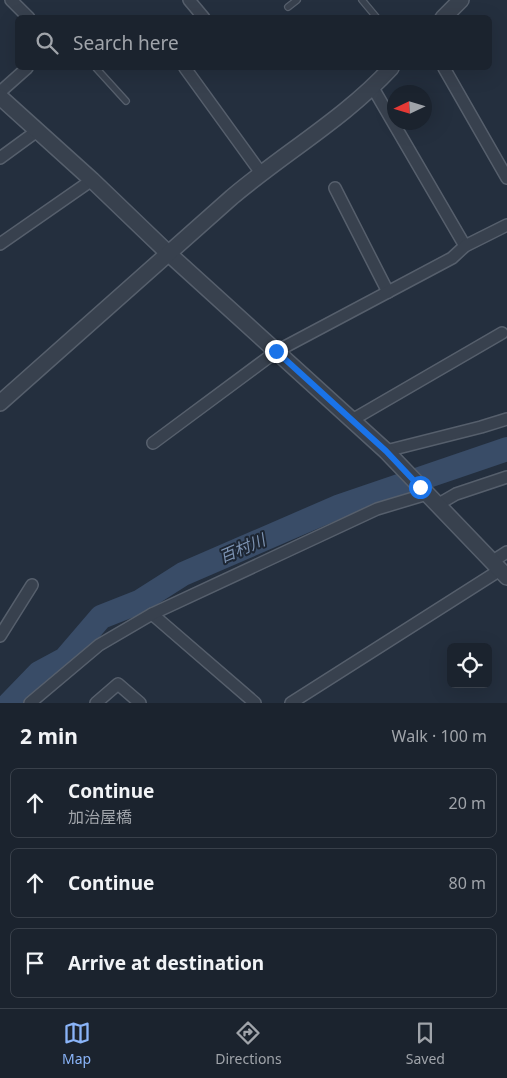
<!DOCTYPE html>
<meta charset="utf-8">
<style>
body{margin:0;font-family:"Noto Sans","Noto Sans JP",sans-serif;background:#282f3a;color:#f1f3f6}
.controls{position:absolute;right:15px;bottom:15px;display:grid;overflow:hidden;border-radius:8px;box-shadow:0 5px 20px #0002}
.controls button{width:45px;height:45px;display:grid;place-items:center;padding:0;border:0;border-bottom:1px solid #39404a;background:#1b232e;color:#f1f3f6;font:25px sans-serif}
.compass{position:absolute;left:387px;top:85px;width:45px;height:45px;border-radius:50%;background:#1b232e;box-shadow:0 5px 20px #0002;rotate:266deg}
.stop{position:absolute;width:15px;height:15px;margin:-11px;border:4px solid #1a73e8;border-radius:50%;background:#fff}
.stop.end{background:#1a73e8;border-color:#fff;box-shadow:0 1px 5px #0008}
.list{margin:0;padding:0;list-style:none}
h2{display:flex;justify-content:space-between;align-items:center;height:65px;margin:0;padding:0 20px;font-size:21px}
h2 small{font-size:16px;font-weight:400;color:#a0a4aa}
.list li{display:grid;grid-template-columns:32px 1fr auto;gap:15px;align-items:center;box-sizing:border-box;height:70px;margin:0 10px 10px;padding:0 10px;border:1px solid #39404a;border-radius:8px}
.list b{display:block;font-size:19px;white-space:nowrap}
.list p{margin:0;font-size:16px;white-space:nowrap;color:#a0a4aa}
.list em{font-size:16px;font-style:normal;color:#a0a4aa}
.icon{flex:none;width:28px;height:28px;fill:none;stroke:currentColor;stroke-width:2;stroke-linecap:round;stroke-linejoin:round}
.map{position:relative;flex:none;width:507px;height:703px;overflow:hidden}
.search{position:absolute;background:#1b232e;box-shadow:0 5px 20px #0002;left:15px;right:15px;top:15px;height:55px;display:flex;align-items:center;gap:12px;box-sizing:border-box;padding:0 18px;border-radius:8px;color:#a0a4aa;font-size:19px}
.sheet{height:305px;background:#1b232e}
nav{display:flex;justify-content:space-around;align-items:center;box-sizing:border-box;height:70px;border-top:1px solid #39404a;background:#1b232e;font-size:14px;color:#a0a4aa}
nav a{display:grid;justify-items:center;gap:2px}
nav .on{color:#8ab4f8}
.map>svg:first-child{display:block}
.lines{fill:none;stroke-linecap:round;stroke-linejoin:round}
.river{stroke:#394c67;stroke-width:24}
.service-casing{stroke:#565f6c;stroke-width:8}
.minor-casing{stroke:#565f6c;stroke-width:14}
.tertiary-casing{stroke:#565f6c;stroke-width:18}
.service{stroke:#38414e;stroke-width:5.5}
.minor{stroke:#38414e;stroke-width:11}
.tertiary{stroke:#38414e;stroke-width:15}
.route{stroke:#1a73e8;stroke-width:6}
.labels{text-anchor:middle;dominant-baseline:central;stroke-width:4;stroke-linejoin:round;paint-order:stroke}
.water-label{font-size:16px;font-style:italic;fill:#7c92b1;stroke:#1d2633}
</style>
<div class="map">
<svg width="507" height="703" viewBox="0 0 507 703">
<rect width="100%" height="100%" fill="#242f3e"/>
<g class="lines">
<polyline class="river" points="10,703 39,673 65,659 101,617 139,602 183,574 340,506 507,449"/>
<defs>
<g id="service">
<polyline points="362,0 377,18"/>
<polyline points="288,7 297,0"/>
<polyline points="96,68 126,101"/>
</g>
<g id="minor">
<polyline points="11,0 29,18"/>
<polyline points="189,0 204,18"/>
<polyline points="185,68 261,173"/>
<polyline points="444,68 507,178"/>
<polyline points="373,88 465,246"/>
<polyline points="0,92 27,68"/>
<polyline points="0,158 37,131"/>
<polyline points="335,188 388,292"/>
<polyline points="0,244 92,180"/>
<polyline points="352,420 502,333"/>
<polyline points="153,443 277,351 452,258 465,246 507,225"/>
<polyline points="386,451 481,427 507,419"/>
<polyline points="437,505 456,494 507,477"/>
<polyline points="493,561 507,552"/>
<polyline points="152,614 255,703"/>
<polyline points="0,636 32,585"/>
<polyline points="30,703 99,645 152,614 377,509 427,494"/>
<polyline points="96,703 118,684 140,703"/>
<polyline points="291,703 500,570"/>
</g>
<g id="tertiary">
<polyline points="443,18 461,0"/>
<polyline points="0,97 92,180 168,253 386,451 507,577"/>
<path d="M0,403l232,-206c52,-44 113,-79 159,-129"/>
</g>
</defs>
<use href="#service" class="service-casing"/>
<use href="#minor" class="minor-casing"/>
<use href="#tertiary" class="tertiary-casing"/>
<use href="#service" class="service"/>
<use href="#minor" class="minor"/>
<use href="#tertiary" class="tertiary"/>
</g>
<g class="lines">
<polyline class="route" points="276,351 386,451 420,487"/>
</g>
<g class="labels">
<g class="water-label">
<text transform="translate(242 548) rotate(-23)">百村川</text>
</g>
</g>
</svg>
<div class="controls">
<button><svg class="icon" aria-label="locate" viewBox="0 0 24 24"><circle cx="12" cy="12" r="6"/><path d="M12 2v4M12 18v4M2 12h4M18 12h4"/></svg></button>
</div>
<svg class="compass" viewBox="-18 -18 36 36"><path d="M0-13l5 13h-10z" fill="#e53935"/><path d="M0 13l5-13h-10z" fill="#a0a4aa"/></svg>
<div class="stop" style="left:420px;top:487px"></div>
<div class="stop end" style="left:276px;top:351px"></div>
<div class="search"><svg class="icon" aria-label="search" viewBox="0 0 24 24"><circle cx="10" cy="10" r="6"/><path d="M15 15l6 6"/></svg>Search here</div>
</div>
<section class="sheet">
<h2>2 min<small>Walk · 100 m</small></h2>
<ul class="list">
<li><svg class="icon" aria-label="ahead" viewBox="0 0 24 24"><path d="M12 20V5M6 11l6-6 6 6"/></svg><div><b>Continue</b><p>加治屋橋</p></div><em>20 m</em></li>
<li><svg class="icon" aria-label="ahead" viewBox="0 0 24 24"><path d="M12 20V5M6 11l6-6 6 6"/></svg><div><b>Continue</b></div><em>80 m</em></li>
<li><svg class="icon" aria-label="arrive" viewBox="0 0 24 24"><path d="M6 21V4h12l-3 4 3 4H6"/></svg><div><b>Arrive at destination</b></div></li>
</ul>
</section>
<nav>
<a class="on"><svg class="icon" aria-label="map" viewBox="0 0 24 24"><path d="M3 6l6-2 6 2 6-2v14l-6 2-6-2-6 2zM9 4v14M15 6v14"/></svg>Map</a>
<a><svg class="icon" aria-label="directions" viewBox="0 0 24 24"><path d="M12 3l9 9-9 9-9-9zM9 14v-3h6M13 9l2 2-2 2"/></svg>Directions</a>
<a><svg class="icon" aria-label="saved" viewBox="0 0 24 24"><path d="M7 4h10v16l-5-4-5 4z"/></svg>Saved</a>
</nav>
